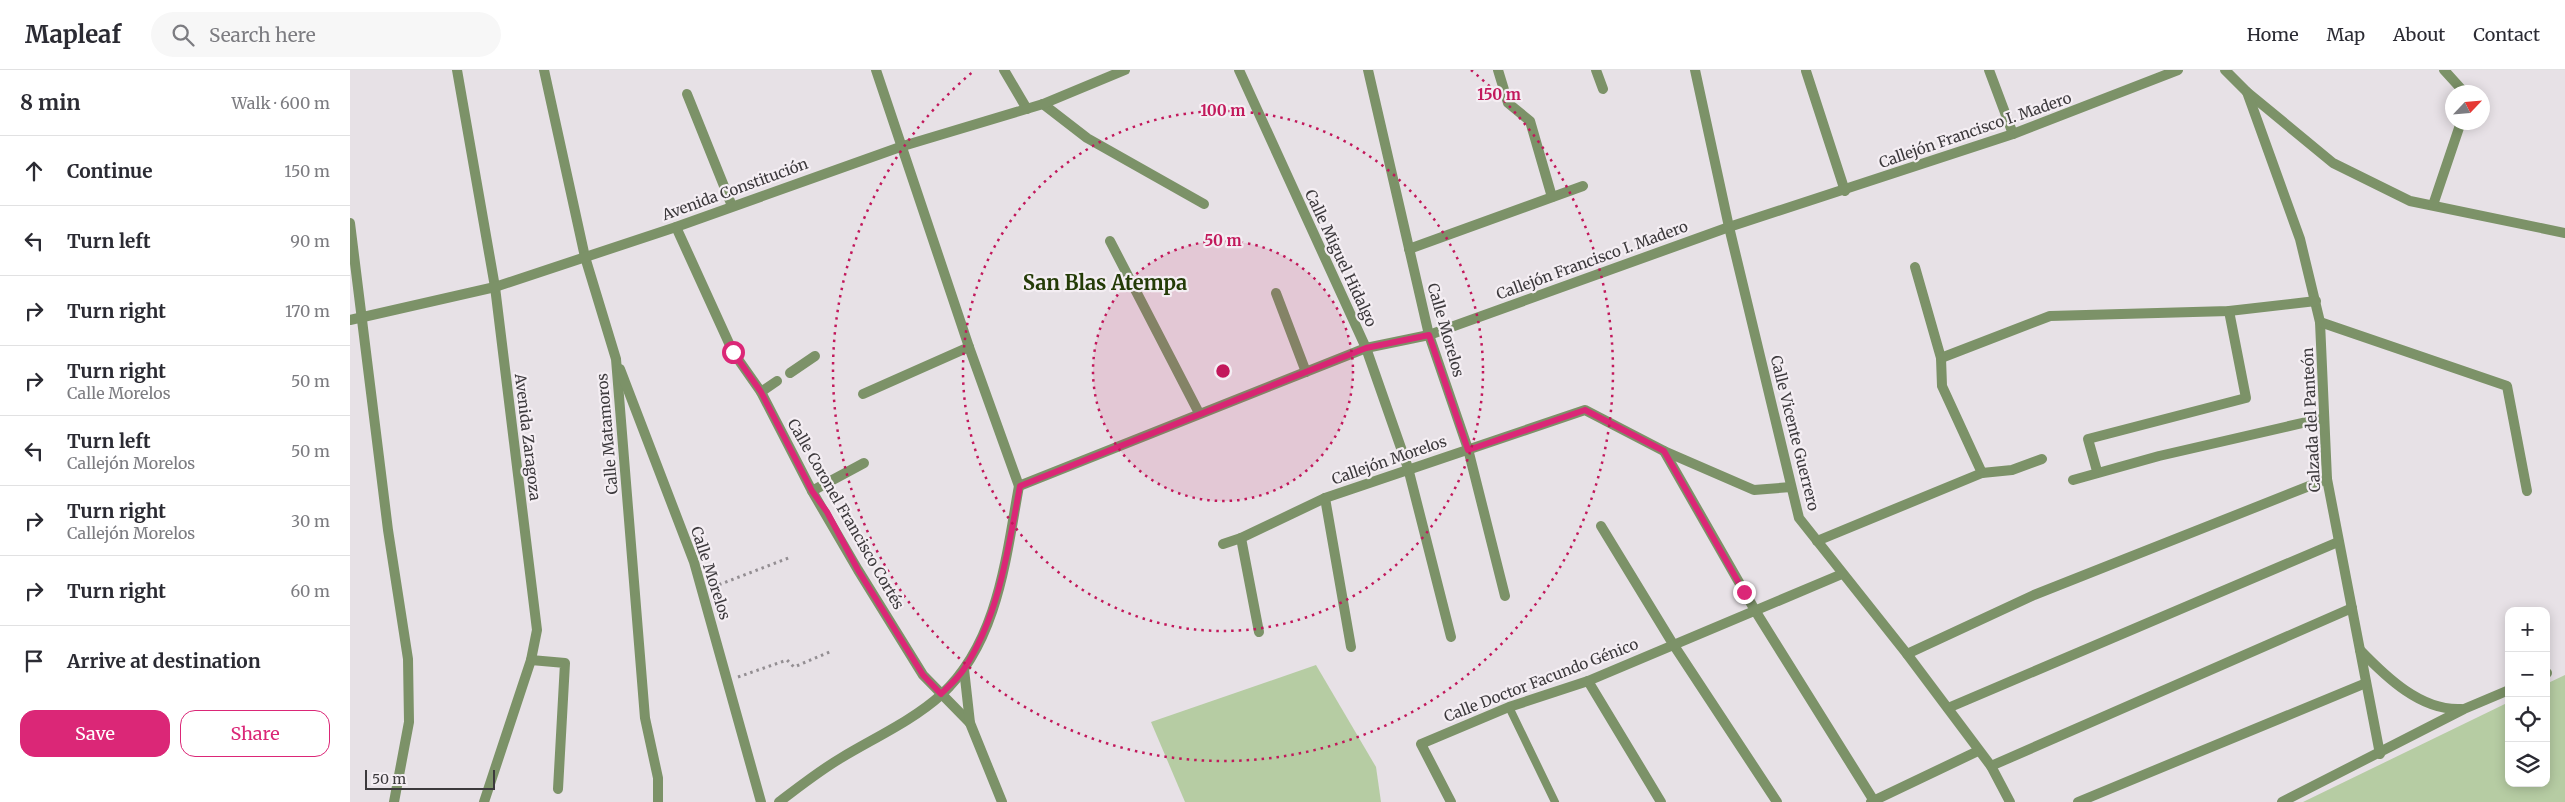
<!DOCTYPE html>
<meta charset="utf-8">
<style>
body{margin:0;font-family:Merriweather,serif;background:#f7f7f7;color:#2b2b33}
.controls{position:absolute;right:15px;bottom:15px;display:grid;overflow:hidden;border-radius:10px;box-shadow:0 2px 12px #0003}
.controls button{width:45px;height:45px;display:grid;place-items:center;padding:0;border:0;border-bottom:1px solid #e1e1e2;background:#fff;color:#2b2b33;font:25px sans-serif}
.compass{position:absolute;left:2095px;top:15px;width:45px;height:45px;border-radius:50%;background:#fff;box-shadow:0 2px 12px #0003;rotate:64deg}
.scale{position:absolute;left:15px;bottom:12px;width:130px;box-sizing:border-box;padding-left:5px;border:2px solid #3c393c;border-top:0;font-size:14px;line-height:18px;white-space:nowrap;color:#3c393c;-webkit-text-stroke:4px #f4eef3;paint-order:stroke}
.stop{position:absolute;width:15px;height:15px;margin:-11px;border:4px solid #db2777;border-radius:50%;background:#fff}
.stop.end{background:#db2777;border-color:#fff;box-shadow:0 1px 5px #0008}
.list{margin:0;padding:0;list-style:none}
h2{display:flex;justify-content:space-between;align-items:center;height:65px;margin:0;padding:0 20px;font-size:21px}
h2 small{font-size:16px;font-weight:400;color:#7c7c81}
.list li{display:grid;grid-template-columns:32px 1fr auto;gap:15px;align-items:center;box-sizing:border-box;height:70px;padding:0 20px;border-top:1px solid #e1e1e2}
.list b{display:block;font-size:19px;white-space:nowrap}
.list p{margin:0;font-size:16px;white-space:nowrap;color:#7c7c81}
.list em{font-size:16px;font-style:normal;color:#7c7c81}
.actions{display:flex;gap:10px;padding:15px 20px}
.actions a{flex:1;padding:11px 0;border:1px solid #db2777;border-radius:15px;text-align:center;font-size:18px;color:#db2777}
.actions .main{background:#db2777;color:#fff}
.icon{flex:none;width:28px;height:28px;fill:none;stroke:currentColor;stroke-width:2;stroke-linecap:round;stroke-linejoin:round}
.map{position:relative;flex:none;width:2215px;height:732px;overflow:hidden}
header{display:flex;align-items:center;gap:30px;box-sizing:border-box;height:70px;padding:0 25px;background:#fff;border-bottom:1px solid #e1e1e2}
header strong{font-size:24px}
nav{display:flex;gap:28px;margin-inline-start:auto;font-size:18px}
.search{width:350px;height:45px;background:#f7f7f7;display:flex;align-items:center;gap:12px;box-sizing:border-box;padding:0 18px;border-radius:28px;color:#7c7c81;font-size:19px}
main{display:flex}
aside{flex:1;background:#fff}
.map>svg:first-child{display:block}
.green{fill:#b6cca3}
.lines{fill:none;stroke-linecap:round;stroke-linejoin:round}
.path{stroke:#938e92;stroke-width:3;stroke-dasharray:2.5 4;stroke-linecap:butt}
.lane{stroke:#7c9268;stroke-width:8}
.street{stroke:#7c9268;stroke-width:10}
.route{stroke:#db2777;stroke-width:6}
.ring{fill:none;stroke:#c2185b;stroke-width:2.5;stroke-dasharray:2.5 5}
.labels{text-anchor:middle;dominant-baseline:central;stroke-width:4.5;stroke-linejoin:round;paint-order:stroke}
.street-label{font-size:15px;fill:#3c393c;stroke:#f4eef3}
.district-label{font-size:20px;font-weight:bold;fill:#243b07;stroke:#f4eef3}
.centre{fill:#c2185b;stroke:#f4eef3;stroke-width:2.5}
.ring-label{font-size:15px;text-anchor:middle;font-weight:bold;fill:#c2185b;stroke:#f4eef3;stroke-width:4.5;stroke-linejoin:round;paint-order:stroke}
</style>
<header>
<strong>Mapleaf</strong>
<div class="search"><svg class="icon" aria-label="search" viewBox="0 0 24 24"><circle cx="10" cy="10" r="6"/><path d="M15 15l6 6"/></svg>Search here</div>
<nav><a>Home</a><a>Map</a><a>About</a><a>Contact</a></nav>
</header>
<main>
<aside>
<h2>8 min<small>Walk · 600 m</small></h2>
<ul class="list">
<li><svg class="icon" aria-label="ahead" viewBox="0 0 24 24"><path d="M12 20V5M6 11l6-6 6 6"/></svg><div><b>Continue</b></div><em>150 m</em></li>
<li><svg class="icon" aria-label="left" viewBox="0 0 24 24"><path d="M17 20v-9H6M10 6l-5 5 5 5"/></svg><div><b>Turn left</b></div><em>90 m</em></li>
<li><svg class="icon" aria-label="right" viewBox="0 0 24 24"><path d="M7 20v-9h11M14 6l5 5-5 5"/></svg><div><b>Turn right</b></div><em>170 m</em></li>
<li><svg class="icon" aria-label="right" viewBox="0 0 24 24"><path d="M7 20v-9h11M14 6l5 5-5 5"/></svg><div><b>Turn right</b><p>Calle Morelos</p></div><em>50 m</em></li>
<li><svg class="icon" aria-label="left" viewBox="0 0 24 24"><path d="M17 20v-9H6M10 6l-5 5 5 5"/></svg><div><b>Turn left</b><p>Callejón Morelos</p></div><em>50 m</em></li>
<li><svg class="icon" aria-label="right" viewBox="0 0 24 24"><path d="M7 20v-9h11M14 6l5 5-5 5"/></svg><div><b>Turn right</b><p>Callejón Morelos</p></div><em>30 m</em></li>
<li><svg class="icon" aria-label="right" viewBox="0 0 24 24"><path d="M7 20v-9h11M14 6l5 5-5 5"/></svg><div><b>Turn right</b></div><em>60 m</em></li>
<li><svg class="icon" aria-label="arrive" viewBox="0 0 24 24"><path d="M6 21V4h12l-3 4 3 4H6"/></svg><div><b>Arrive at destination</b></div></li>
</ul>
<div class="actions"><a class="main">Save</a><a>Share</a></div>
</aside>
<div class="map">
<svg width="2215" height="732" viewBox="0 0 2215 732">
<rect width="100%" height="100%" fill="#e7e1e6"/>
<g class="green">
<polygon points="966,595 1026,697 1031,732 835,732 801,652"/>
<polygon points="2215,605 2215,732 1953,732 2159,632 2159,713 2196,713 2196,614"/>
</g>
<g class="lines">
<g class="path">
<polyline points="363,517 441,487"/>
<polyline points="388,607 437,590 444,597 482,581"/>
</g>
<polyline class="lane" points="1159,637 1205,732"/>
<g class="street">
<polyline points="107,0 145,217 187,560 181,590 134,732"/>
<polyline points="194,0 235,187 266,289 295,648 308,708 308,732"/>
<polyline points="526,0 619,277 669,416"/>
<polyline points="654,0 677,39"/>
<polyline points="889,0 1016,278 1058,398 1101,567"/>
<polyline points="1018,0 1079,265 1118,379 1155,526"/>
<polyline points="1148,0 1158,33 1180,51 1202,127"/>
<polyline points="1246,0 1253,19"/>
<polyline points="1345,0 1379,157 1449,448 1557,584 1641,696 1660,732"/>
<polyline points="1639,0 1663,64"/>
<polyline points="1875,0 1897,22 1983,93 2060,131 2215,163"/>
<polyline points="2094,0 2114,22"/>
<polyline points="1456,1 1495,121"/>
<polyline points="1897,22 1950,169 1970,252 1977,409 2030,684"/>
<polyline points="337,24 382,136"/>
<polyline points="693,34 737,68 854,134"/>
<polyline points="2083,135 2111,52"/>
<polyline points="0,153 38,460 58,589 59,652 44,732"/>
<polyline points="326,157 383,282 411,322 462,421 508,500 573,605 620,653"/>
<polyline points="760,171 849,343"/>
<polyline points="1059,179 1233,116"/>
<polyline points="1565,197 1591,288 1592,316 1632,403"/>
<polyline points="926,223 956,302"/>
<polyline points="0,250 145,217 326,157 553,76 693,34 775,0"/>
<polyline points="1970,252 2157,316 2177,421"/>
<polyline points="1591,288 1700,246 1879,241 1966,231"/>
<polyline points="270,299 344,492 411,732"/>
<polyline points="440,303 465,286"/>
<polyline points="411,322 427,311"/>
<polyline points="513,324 619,277"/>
<polyline points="1314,381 1406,542 1524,731"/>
<polyline points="1747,401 1738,369 1896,328 1879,241"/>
<polyline points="1723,410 1809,386 1974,348"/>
<polyline points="669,416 1016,278 1079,265 1379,157 1663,64 1828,0"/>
<polyline points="462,421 514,393"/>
<polyline points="975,428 1001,577"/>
<polyline points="1251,456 1323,574 1427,732"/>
<polyline points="891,468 909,562"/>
<polyline points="1467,471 1632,403 1662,400 1692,389"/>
<polyline points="873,474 891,468 975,428 1235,340 1314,381 1404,420 1441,417"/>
<path d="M2010,580c26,27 61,61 101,59"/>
<polyline points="1557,584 1684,525 1977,409"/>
<polyline points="181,590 215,593 208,719"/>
<polyline points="614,599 620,653 652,732"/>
<polyline points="2196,603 2197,603"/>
<polyline points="1238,611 1311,732"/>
<polyline points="1598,638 1988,472"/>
<polyline points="1641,696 2002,538"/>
<path d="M429,732c20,-15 40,-31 62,-44 33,-20 71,-37 100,-63 57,-52 65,-138 78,-209"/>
<polyline points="1101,732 1071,674 1159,637 1238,611 1492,504"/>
<polyline points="1521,732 1628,681"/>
<polyline points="1728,732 2016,613"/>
<polyline points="1932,732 2114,639 2159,620"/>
</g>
</g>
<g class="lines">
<path class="route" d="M383,282l28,40 51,99 15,21 31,58 65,105 18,19c8,-8 17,-16 23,-25 36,-55 44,-121 56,-183l346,-138 63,-13 39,115 117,-40 79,41 80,141"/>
</g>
<circle cx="873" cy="301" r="130" fill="#c2185b" fill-opacity=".12"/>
<g class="ring">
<circle cx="873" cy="301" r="130"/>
<circle cx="873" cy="301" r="260"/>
<path d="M1121 0A390 390 0 1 1 625 0"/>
</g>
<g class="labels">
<g class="street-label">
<text transform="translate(1625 60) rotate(-19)">Callejón Francisco I. Madero</text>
<text transform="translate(385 119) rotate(-20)">Avenida Constitución</text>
<text transform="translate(991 188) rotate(65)">Calle Miguel Hidalgo</text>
<text transform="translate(1242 190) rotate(-20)">Callejón Francisco I. Madero</text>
<text transform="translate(1096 260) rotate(74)">Calle Morelos</text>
<text transform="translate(1961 350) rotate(-93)">Calzada del Panteón</text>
<text transform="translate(1445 363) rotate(76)">Calle Vicente Guerrero</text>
<text transform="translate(257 364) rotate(-95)">Calle Matamoros</text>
<text transform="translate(178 367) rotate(83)">Avenida Zaragoza</text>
<text transform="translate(1039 390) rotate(-19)">Callejón Morelos</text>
<text transform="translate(496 444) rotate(60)">Calle Coronel Francisco Cortés</text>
<text transform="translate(361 503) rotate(72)">Calle Morelos</text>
<text transform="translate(1191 610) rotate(-21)">Calle Doctor Facundo Génico</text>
</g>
<g class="district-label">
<text x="755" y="212">San Blas Atempa</text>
</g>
</g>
<circle cx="873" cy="301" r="8" class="centre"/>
<g class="ring-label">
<text x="1149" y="30">150 m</text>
<text x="873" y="46">100 m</text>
<text x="873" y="176">50 m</text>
</g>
</svg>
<div class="controls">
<button>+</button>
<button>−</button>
<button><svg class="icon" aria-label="locate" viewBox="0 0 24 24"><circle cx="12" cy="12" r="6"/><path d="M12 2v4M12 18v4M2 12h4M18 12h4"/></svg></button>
<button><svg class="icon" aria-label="layers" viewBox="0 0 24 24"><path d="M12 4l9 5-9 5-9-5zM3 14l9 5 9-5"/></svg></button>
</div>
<svg class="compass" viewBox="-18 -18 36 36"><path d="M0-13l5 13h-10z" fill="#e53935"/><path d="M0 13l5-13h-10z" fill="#7c7c81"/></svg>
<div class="scale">50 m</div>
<div class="stop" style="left:383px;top:282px"></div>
<div class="stop end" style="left:1394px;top:522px"></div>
</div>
</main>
